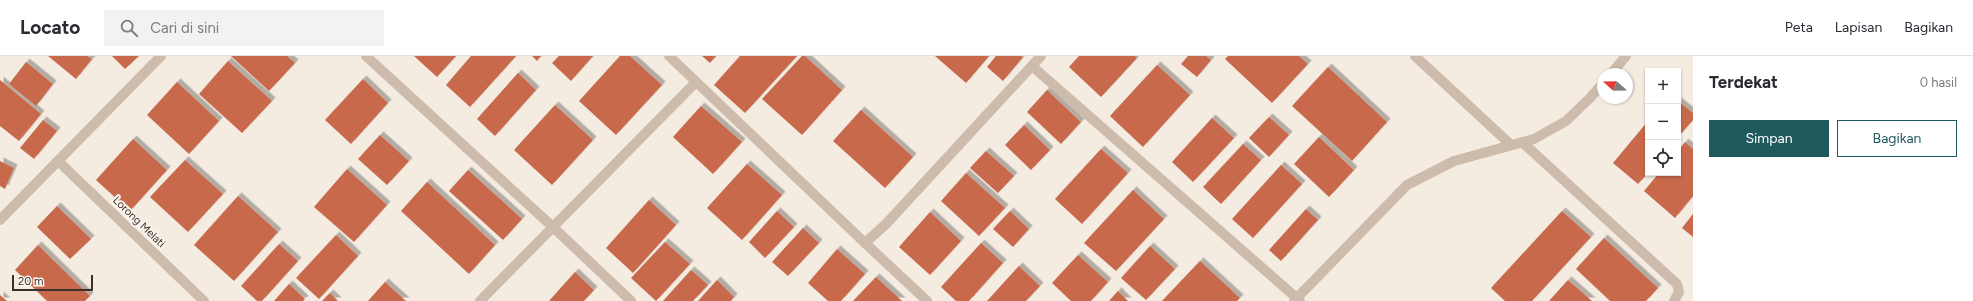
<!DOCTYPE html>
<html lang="id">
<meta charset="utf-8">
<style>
body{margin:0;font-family:Figtree,sans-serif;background:#f2f2f3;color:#2b2b33}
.controls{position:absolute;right:12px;top:12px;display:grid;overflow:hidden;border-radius:0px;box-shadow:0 1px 3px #0004}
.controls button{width:36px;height:36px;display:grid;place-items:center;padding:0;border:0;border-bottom:1px solid #e1e1e2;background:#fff;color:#2b2b33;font:20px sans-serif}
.compass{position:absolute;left:1597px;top:12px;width:36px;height:36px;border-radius:50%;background:#fff;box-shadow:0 1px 3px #0004;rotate:290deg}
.scale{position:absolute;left:12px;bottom:10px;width:81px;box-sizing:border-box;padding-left:4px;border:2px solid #3b302b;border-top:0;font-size:11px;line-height:14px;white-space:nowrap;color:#3b302b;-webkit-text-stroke:3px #fbf5ee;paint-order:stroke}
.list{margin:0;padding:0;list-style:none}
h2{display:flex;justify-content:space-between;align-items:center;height:52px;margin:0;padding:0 16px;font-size:17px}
h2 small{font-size:13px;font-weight:400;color:#7c7c81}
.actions{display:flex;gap:8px;padding:12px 16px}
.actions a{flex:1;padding:9px 0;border:1px solid #1f5a5e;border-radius:0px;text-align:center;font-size:14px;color:#1f5a5e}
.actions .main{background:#1f5a5e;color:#fff}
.icon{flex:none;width:22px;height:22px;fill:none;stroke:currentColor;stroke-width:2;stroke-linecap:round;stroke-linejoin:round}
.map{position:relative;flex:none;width:1693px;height:245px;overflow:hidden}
header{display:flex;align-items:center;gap:24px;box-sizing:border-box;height:56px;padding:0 20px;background:#fff;border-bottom:1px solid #e1e1e2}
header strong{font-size:19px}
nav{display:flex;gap:22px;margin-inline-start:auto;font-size:14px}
.search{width:280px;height:36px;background:#f2f2f3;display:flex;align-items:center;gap:10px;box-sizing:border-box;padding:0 14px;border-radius:0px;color:#7c7c81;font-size:15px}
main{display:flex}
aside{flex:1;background:#fff}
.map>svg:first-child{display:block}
.building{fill:#c8694b;filter:url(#shadow)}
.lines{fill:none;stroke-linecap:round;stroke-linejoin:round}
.minor{stroke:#cdbbac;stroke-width:10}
.labels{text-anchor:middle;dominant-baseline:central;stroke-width:4;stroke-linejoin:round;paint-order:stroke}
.street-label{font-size:11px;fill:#3b302b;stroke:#fbf5ee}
</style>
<header>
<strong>Locato</strong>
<div class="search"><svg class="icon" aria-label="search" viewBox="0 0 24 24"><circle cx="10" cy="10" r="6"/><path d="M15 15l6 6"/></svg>Cari di sini</div>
<nav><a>Peta</a><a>Lapisan</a><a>Bagikan</a></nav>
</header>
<main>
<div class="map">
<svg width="1693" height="245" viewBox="0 0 1693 245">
<defs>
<filter id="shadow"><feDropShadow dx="3.5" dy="-3.5" stdDeviation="0" flood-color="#0004"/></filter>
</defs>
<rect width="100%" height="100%" fill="#f4ebe1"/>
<g class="building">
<polygon points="48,0 87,0 92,3 76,23"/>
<polygon points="112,0 139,0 125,13"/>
<polygon points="231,0 287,0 295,7 269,35"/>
<polygon points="414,0 456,0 437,21"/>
<polygon points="471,0 516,0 470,51 446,29"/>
<polygon points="532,0 541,0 537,5"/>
<polygon points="559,0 593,0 571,25 552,7"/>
<polygon points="620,0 630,0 662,29 616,79 579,45"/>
<polygon points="702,0 716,0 710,7"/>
<polygon points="740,0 797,0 745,57 714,29"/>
<polygon points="802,0 805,0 842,34 802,79 762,43"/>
<polygon points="935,0 989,0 966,27"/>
<polygon points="996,0 1021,0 1023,1 1003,25 987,11"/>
<polygon points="1079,0 1135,0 1137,2 1101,41 1069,11"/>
<polygon points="1188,0 1206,0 1211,4 1197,21 1181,8"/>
<polygon points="1228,0 1299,0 1308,8 1272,47 1225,3"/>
<polygon points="228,5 272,45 242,77 199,38"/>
<polygon points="26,6 53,28 36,50 9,28"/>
<polygon points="1157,9 1190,39 1143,91 1110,60"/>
<polygon points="1328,11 1387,66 1352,105 1292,50"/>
<polygon points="518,17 536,34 495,80 477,63"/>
<polygon points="363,23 388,47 351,88 325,64"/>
<polygon points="0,24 41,58 19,85 0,70"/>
<polygon points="177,26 219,65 189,98 147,59"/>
<polygon points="1047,34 1081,66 1061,88 1027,56"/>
<polygon points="1678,45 1693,57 1693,64 1678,81"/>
<polygon points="555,49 593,84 552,129 514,94"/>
<polygon points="701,50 742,86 713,118 673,81"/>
<polygon points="861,54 913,101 885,132 833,85"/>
<polygon points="1269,61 1289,79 1269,101 1249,82"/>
<polygon points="1212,62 1234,82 1193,126 1172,106"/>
<polygon points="43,64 57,75 34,103 20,92"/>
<polygon points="1648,65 1648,117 1638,128 1613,107"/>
<polygon points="1024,69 1050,94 1031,114 1005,89"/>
<polygon points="380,79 409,105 387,129 358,103"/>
<polygon points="1319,81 1354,114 1329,141 1294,108"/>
<polygon points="133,83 167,114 130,155 96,124"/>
<polygon points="1685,86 1693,93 1693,140 1675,162 1644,135 1659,117 1678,117 1678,95"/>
<polygon points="1243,88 1261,104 1221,148 1203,131"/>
<polygon points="1101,93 1128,117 1082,168 1055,143"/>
<polygon points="986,95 1014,120 998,137 970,112"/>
<polygon points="185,104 223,138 188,176 150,141"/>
<polygon points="0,105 14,112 5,133 0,130"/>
<polygon points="747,108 782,139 742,184 707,152"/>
<polygon points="1281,109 1302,128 1253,182 1232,163"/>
<polygon points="347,113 387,149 354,186 314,151"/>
<polygon points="468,114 522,163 503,184 449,135"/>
<polygon points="966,117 1005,152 979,180 941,145"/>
<polygon points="427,126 495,189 469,218 401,155"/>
<polygon points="1133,134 1164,163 1116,215 1084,187"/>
<polygon points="238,140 278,176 234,225 194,189"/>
<polygon points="649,144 676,169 633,217 606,192"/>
<polygon points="57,150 91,183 70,203 37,171"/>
<polygon points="1306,153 1318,164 1281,205 1269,194"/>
<polygon points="777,155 794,171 765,202 749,186"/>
<polygon points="1010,155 1029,173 1013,191 993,173"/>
<polygon points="1562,155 1591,181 1532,245 1505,245 1491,232"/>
<polygon points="930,156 961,185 930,219 899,191"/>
<polygon points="1693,158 1693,181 1682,172"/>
<polygon points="803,172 819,187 788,220 772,206"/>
<polygon points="336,179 358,200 319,243 296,222"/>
<polygon points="1604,182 1658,232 1646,245 1610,245 1576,213"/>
<polygon points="665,186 690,208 656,245 631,222"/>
<polygon points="981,187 1003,207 969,245 956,245 941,231"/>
<polygon points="279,188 298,205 262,245 257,245 241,230"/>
<polygon points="38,189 90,240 85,245 47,245 15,214"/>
<polygon points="1150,190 1175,213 1146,244 1121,222"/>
<polygon points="837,193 865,218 841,245 828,245 808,227"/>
<polygon points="1078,199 1108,226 1091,245 1071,245 1052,227"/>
<polygon points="1200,205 1240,242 1237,245 1162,245"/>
<polygon points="1019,210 1040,230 1026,245 987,245"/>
<polygon points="691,214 708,229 693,245 663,245"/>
<polygon points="575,216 594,234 584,245 549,245"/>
<polygon points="876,221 902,245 853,245"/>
<polygon points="717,224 734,241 731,245 698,245"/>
<polygon points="1568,224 1592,245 1549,245"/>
<polygon points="385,226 406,245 368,245"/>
<polygon points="289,228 305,243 303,245 274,245"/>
<polygon points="1118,235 1128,245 1109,245"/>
<polygon points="330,237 338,245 322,245"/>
<polygon points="0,239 7,245 0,245"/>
</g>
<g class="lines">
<g class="minor">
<polyline points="366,0 554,172 631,245"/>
<polyline points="669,0 865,187 886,168 1041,0"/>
<polyline points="1415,0 1510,88"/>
<polyline points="1032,10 1300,245"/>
<polyline points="1611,18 1626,0"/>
<polyline points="1522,86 1677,228 1679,236 1674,245"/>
<polyline points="58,105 204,245"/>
<polyline points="0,164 161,0"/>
<polyline points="865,187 927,245"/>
<polyline points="480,245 696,26"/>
<polyline points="1294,245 1407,129 1454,105 1534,83 1566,65 1590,42 1603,27"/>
</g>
</g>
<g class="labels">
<g class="street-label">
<text transform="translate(139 166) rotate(44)">Lorong Melati</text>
</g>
</g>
</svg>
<div class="controls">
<button>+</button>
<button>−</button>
<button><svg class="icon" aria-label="locate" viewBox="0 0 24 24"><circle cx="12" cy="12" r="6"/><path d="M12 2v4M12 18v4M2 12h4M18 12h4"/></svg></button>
</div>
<svg class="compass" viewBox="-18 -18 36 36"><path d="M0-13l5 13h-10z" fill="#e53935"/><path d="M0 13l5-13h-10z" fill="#7c7c81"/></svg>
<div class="scale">20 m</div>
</div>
<aside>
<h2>Terdekat<small>0 hasil</small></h2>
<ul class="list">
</ul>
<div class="actions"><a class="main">Simpan</a><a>Bagikan</a></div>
</aside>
</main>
